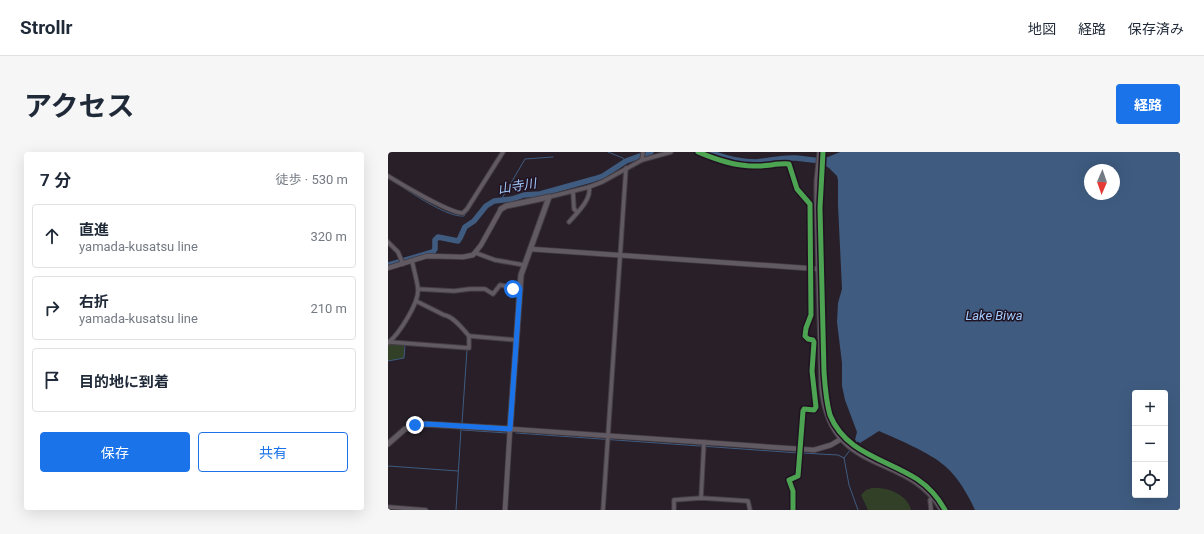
<!DOCTYPE html>
<html lang="ja">
<meta charset="utf-8">
<style>
body{margin:0;font-family:Roboto,"Noto Sans JP",sans-serif;background:#f6f6f7;color:#1f2937}
.controls{position:absolute;right:12px;bottom:12px;display:grid;overflow:hidden;border-radius:4px;box-shadow:0 4px 16px #0002}
.controls button{width:36px;height:36px;display:grid;place-items:center;padding:0;border:0;border-bottom:1px solid #e0e1e3;background:#fff;color:#1f2937;font:20px sans-serif}
.compass{position:absolute;left:696px;top:12px;width:36px;height:36px;border-radius:50%;background:#fff;box-shadow:0 4px 16px #0002;rotate:182deg}
.stop{position:absolute;width:12px;height:12px;margin:-9px;border:3px solid #1a73e8;border-radius:50%;background:#fff}
.stop.end{background:#1a73e8;border-color:#fff;box-shadow:0 1px 4px #0008}
.list{margin:0;padding:0;list-style:none}
h2{display:flex;justify-content:space-between;align-items:center;height:52px;margin:0;padding:0 16px;font-size:17px}
h2 small{font-size:13px;font-weight:400;color:#747a83}
.list li{display:grid;grid-template-columns:26px 1fr auto;gap:12px;align-items:center;box-sizing:border-box;height:64px;margin:0 8px 8px;padding:0 8px;border:1px solid #e0e1e3;border-radius:4px}
.list b{display:block;font-size:15px;white-space:nowrap}
.list p{margin:0;font-size:13px;white-space:nowrap;color:#747a83}
.list em{font-size:13px;font-style:normal;color:#747a83}
.actions{display:flex;gap:8px;padding:12px 16px}
.actions a{flex:1;padding:9px 0;border:1px solid #1a73e8;border-radius:4px;text-align:center;font-size:14px;color:#1a73e8}
.actions .main{background:#1a73e8;color:#fff}
.icon{flex:none;width:22px;height:22px;fill:none;stroke:currentColor;stroke-width:2;stroke-linecap:round;stroke-linejoin:round}
.map{position:relative;flex:none;width:792px;height:358px;overflow:hidden;border-radius:4px}
header{display:flex;align-items:center;gap:24px;box-sizing:border-box;height:56px;padding:0 20px;background:#fff;border-bottom:1px solid #e0e1e3}
header strong{font-size:19px}
nav{display:flex;gap:22px;margin-inline-start:auto;font-size:14px}
.intro{display:flex;align-items:center;justify-content:space-between;box-sizing:border-box;height:96px;padding:0 24px}
h1{margin:0;font-size:28px}
.button{padding:10px 18px;border-radius:4px;background:#1a73e8;color:#fff;font-size:14px;font-weight:700}
main{display:flex;gap:24px;padding:0 24px}
aside{flex:1;background:#fff;border-radius:4px;box-shadow:0 4px 16px #0002}
.map>svg:first-child{display:block}
.green{fill:#324027}
.water{fill:#3f5c80;fill-rule:evenodd}
.lines{fill:none;stroke-linecap:round;stroke-linejoin:round}
.stream{stroke:#3f5c80;stroke-width:1}
.river{stroke:#3f5c80;stroke-width:5.5}
.minor-casing{stroke:#443d44;stroke-width:5.5}
.tertiary-casing{stroke:#443d44;stroke-width:6}
.secondary-casing{stroke:#443d44;stroke-width:7}
.minor{stroke:#625a63;stroke-width:3.5}
.tertiary{stroke:#625a63;stroke-width:4.5}
.secondary{stroke:#625a63;stroke-width:5}
.cycleway-casing{stroke:#211222;stroke-width:8}
.cycleway{stroke:#4ca352;stroke-width:5}
.route{stroke:#1a73e8;stroke-width:5}
.labels{text-anchor:middle;dominant-baseline:central;stroke-width:3;stroke-linejoin:round;paint-order:stroke}
.water-label{font-size:13px;font-style:italic;fill:#a2cbfd;stroke:#211222}
</style>
<header>
<strong>Strollr</strong>
<nav><a>地図</a><a>経路</a><a>保存済み</a></nav>
</header>
<div class="intro"><h1>アクセス</h1><a class="button">経路</a></div>
<main>
<aside>
<h2>7 分<small>徒歩 · 530 m</small></h2>
<ul class="list">
<li><svg class="icon" aria-label="ahead" viewBox="0 0 24 24"><path d="M12 20V5M6 11l6-6 6 6"/></svg><div><b>直進</b><p>yamada-kusatsu line</p></div><em>320 m</em></li>
<li><svg class="icon" aria-label="right" viewBox="0 0 24 24"><path d="M7 20v-9h11M14 6l5 5-5 5"/></svg><div><b>右折</b><p>yamada-kusatsu line</p></div><em>210 m</em></li>
<li><svg class="icon" aria-label="arrive" viewBox="0 0 24 24"><path d="M6 21V4h12l-3 4 3 4H6"/></svg><div><b>目的地に到着</b></div></li>
</ul>
<div class="actions"><a class="main">保存</a><a>共有</a></div>
</aside>
<div class="map">
<svg width="792" height="358" viewBox="0 0 792 358">
<rect width="100%" height="100%" fill="#281f28"/>
<g class="green">
<polygon points="0,192 16,193 16,206 0,209"/>
<path d="M484,336c16,-1 35,6 39,22h-43l-7,-15 5,-5z"/>
</g>
<path class="water" d="M452,0h340v358h-205c-7,-15 -17,-33 -30,-44 -16,-14 -46,-26 -66,-35l-19,12 -5,-3 2,-8 -12,-32 -3,-14v-23l-5,-41 1,-19 4,-14 -4,-84v-25l-1,-4 -8,-8 -5,-3v-8h4zM702,18h24v24h-24zM747,241h30v102h-30z"/>
<g class="lines">
<g class="stream">
<polyline points="220,0 235,6 237,9"/>
<path d="M0,26c17,10 58,40 76,38l4,-6"/>
<polyline points="113,48 137,7 165,5"/>
<polyline points="83,54 107,16"/>
<polyline points="0,209 16,206 17,193"/>
<polyline points="74,271 79,198"/>
<polyline points="74,278 119,281"/>
<polyline points="128,281 411,301"/>
<polyline points="465,294 469,289"/>
<polyline points="414,301 450,303 456,306"/>
<polyline points="456,306 463,297"/>
<polyline points="456,306 461,333 470,358"/>
<polyline points="0,314 70,319"/>
<polyline points="68,358 73,277"/>
</g>
<g class="river">
<path d="M322,0c14,6 31,10 46,10 13,-1 27,-5 40,-4 12,1 23,4 34,2"/>
<polyline points="0,113 45,100 47,97 47,88 50,85 70,89 72,86 77,75 86,69 98,54 106,49 124,47 136,43 152,42 206,27 215,24 238,9 263,0"/>
</g>
<defs>
<g id="minor">
<path d="M310,0c19,8 39,15 60,14 10,0 21,-3 31,-2l8,25 13,15 1,111 -5,13 -1,8 3,3 5,1 1,2 -2,29 4,36 -2,3 -10,-1 -1,2 -5,65 -9,4 4,11v19"/>
<polyline points="254,8 255,0"/>
<path d="M0,24c13,8 63,38 75,37l4,-4 36,-57"/>
<polyline points="185,40 186,57 189,60"/>
<polyline points="161,45 201,35 214,30 254,8 283,0"/>
<path d="M181,70c8,-9 23,-23 20,-35"/>
<polyline points="0,90 10,100 15,112"/>
<polyline points="88,101 107,108 136,113"/>
<polyline points="30,137 66,139 82,137 97,137 105,142 112,133 132,137"/>
<polyline points="81,184 129,188"/>
<path d="M1,190l80,6v-12c-6,-7 -16,-20 -25,-21l-28,-14"/>
<path d="M0,191c11,-9 31,-40 30,-54 -1,-9 -4,-19 -6,-28"/>
<polyline points="313,346 316,290"/>
<polyline points="0,355 38,358"/>
<polyline points="215,358 238,16"/>
<polyline points="286,358 286,348 313,346 360,349 362,358"/>
<polyline points="543,358 542,348 545,345"/>
</g>
<g id="tertiary">
<polyline points="142,97 431,117"/>
<polyline points="0,116 39,104 75,105 85,103 93,93 113,57"/>
<polyline points="117,358 122,277 426,298 443,293 453,287"/>
</g>
<g id="secondary">
<path d="M432,0l-3,29v27l5,179c8,91 86,63 120,123"/>
<polyline points="113,57 118,54 161,45"/>
<polyline points="0,292 17,277 35,272 122,277 133,123 161,45"/>
</g>
</defs>
<use href="#minor" class="minor-casing"/>
<use href="#tertiary" class="tertiary-casing"/>
<use href="#secondary" class="secondary-casing"/>
<use href="#minor" class="minor"/>
<use href="#tertiary" class="tertiary"/>
<use href="#secondary" class="secondary"/>
<defs>
<g id="cycleway">
<path d="M310,0c19,8 39,15 60,14 10,0 21,-3 31,-2l8,25 13,15 1,111 -5,13 -1,8 3,3 5,1 1,2 -2,29 4,36 -2,3 -10,-1 -1,2 -5,65 -9,4 4,11v19"/>
<path d="M435,0l-3,56 4,164c1,15 2,29 6,43 15,38 56,44 87,64 12,8 21,18 28,31"/>
</g>
</defs>
<use href="#cycleway" class="cycleway-casing"/>
<use href="#cycleway" class="cycleway"/>
</g>
<g class="lines">
<polyline class="route" points="27,273 40,272 122,277 132,137 125,137"/>
</g>
<g class="labels">
<g class="water-label">
<text transform="translate(129 34) rotate(-9)">山寺川</text>
<text x="606" y="163">Lake Biwa</text>
</g>
</g>
</svg>
<div class="controls">
<button>+</button>
<button>−</button>
<button><svg class="icon" aria-label="locate" viewBox="0 0 24 24"><circle cx="12" cy="12" r="6"/><path d="M12 2v4M12 18v4M2 12h4M18 12h4"/></svg></button>
</div>
<svg class="compass" viewBox="-18 -18 36 36"><path d="M0-13l5 13h-10z" fill="#e53935"/><path d="M0 13l5-13h-10z" fill="#747a83"/></svg>
<div class="stop" style="left:125px;top:137px"></div>
<div class="stop end" style="left:27px;top:273px"></div>
</div>
</main>
